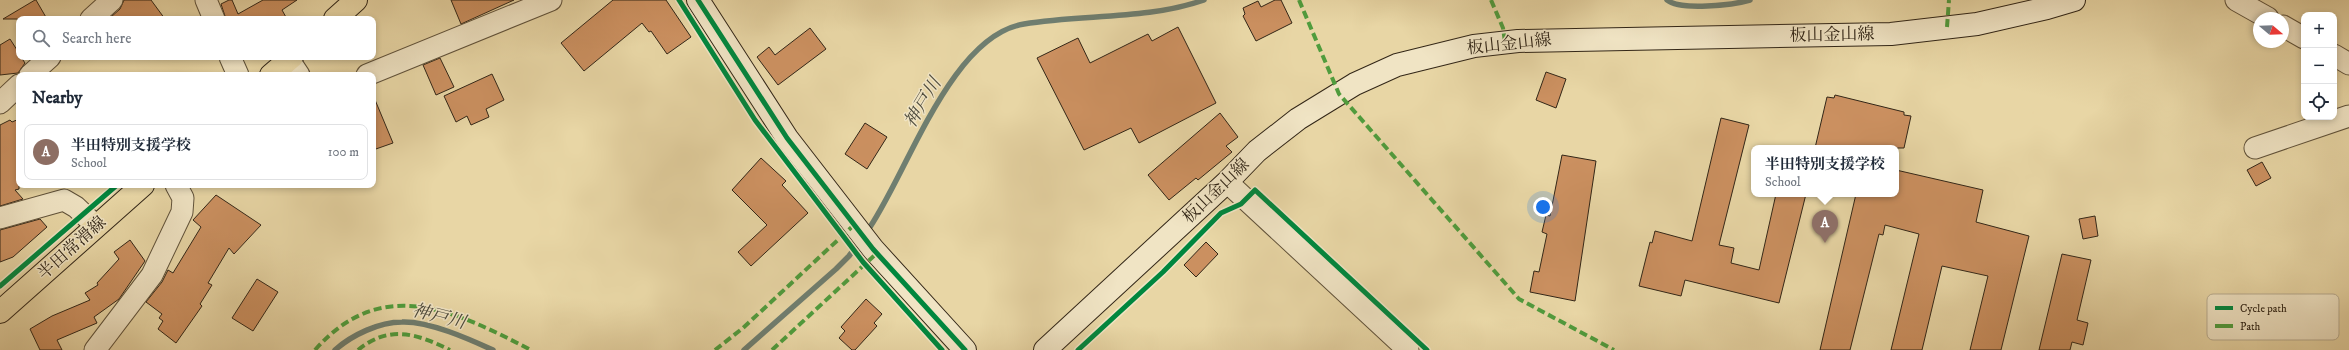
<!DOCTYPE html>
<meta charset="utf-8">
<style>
body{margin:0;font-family:"IM FELL DW Pica","Noto Serif JP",serif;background:#f6f6f7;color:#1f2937}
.controls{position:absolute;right:12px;top:12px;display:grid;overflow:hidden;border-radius:8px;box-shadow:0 2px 6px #0003}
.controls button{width:36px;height:36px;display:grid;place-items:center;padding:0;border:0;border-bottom:1px solid #e0e1e3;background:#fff;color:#1f2937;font:20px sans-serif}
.compass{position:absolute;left:2253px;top:12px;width:36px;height:36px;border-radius:50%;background:#fff;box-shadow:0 2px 6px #0003;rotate:109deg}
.you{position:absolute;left:1543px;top:207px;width:14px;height:14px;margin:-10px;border:3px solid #fff;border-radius:50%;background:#1a73e8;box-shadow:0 0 0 6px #1a73e833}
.badge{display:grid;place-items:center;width:26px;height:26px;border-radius:50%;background:#8f2418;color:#fff;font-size:13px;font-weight:700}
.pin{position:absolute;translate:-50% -33px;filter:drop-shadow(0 1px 2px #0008)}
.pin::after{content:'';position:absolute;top:21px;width:14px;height:12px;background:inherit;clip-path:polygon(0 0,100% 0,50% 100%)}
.popup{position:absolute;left:1751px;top:145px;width:148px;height:52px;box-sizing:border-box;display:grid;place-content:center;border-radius:8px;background:#fff;filter:drop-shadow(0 1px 3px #0005);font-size:13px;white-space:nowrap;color:#747a83}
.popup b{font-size:15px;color:#1f2937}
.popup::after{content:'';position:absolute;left:50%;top:100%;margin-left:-8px;border:8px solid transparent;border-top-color:#fff}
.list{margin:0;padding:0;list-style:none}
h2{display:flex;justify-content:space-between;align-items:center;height:52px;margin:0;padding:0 16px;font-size:17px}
h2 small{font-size:13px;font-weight:400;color:#747a83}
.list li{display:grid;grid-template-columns:26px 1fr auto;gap:12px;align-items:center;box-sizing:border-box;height:56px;margin:0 8px 8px;padding:0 8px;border:1px solid #e0e1e3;border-radius:8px}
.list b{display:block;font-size:15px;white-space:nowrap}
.list p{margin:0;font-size:13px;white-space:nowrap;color:#747a83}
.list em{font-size:13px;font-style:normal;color:#747a83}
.icon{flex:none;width:22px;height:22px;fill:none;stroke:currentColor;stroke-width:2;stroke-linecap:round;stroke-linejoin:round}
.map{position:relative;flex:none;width:2349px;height:350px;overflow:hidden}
.search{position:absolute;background:#fff;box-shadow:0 2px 6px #0003;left:16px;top:16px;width:360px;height:44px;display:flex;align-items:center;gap:10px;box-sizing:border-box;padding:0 14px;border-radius:8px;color:#747a83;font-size:15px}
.panel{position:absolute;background:#fff;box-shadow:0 2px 6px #0003;left:16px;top:72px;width:360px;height:116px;border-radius:8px}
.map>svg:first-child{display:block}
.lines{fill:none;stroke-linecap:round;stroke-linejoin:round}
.stream{stroke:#6f7e70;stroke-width:5.5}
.building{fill:#cb9060;stroke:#322617}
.street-casing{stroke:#60523a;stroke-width:23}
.secondary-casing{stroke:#322617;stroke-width:24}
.primary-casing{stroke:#322617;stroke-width:24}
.street{stroke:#f0e4c4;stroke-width:21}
.secondary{stroke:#f0e4c4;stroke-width:22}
.primary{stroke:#e8d6a5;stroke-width:22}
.quiet{stroke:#509c3d;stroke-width:4;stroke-dasharray:8 4;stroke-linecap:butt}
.cycleway-casing{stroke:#f0e4c4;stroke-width:8}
.cycleway{stroke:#00873e;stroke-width:5}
.labels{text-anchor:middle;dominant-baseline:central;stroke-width:3;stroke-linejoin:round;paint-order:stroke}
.street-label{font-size:17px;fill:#322617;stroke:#f0e4c4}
.water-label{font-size:18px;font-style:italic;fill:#4c4a3c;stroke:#f0e4c4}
.key{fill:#f0e4c4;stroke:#b7ab90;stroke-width:1}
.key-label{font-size:11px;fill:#322617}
</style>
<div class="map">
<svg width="2349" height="350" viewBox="0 0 2349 350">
<rect width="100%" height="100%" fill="#e8d6a5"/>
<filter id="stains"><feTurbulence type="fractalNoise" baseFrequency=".005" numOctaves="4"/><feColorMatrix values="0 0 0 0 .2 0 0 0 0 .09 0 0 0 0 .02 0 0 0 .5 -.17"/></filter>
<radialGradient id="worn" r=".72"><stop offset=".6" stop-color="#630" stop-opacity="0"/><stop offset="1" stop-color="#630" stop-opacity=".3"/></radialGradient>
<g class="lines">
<g class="stream">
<path d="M1667,0c13,11 66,5 83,0"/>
<path d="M866,233c40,-55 83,-197 158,-209 59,-10 123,-4 180,-24"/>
<path d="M335,350c17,-15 44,-28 67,-28 27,-1 67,17 91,28"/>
<polyline points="744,350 836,269 849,256 861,240"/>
</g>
</g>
<g class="building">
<polygon points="36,0 47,19 3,19 35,0"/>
<polygon points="124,0 151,0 165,19 113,19 111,17 120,9"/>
<polygon points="229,0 232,0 238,14 263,0 297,0 282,10 287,19 226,19 221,4"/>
<polygon points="451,0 514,0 461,24"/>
<polygon points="613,0 666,0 691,37 667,54 651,31 649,32 642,23 584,71 561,43"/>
<polygon points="1275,0 1281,0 1292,23 1256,41 1243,16 1245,14 1243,8 1258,1 1261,7"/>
<polygon points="1178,27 1216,103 1139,143 1131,128 1084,150 1037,58 1078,38 1090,63 1148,34 1152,41"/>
<polygon points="810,28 826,49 778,85 757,57 769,47 775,55"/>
<polygon points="10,39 19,53 19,57 21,57 25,63 18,73 0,75 0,45"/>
<polygon points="440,58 454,87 436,95 423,65"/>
<polygon points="1546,72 1566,79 1556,108 1536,100"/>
<polygon points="492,74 504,100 486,109 489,117 471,125 467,116 456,122 444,96"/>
<polygon points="373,95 393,143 373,150"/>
<polygon points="1835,95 1904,112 1904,115 1911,116 1904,148 1815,148 1827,97 1834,98"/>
<polygon points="1220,113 1238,137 1226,146 1232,152 1198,180 1196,178 1169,200 1148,175"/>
<polygon points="1721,118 1749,125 1719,245 1734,248 1731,263 1759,270 1776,194 1806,194 1779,303 1685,280 1681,296 1639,286 1650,242 1652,243 1655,231 1692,241"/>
<polygon points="19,119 19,189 15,190 23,199 0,206 0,125 10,120 12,122"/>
<polygon points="865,123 887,137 867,169 845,154"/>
<polygon points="1562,155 1596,161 1575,301 1530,292 1534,271 1539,272 1547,234 1542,232 1546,215 1550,216"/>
<polygon points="761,158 786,181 782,185 808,213 751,266 738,252 767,225 732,190"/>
<polygon points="2262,162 2271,178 2256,186 2247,170"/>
<polygon points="1896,170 1983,190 1976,222 2029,236 2001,350 1970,350 1988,276 1942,266 1922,350 1891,350 1919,234 1885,225 1883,235 1879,234 1850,350 1820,350 1856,194 1896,194"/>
<polygon points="216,195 261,225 234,254 229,248 208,283 212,285 200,304 202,306 176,343 158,329 163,321 159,318 162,314 146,302 162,282 168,270 173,273 201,227 193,220"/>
<polygon points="2095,216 2098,236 2083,239 2079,219"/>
<polygon points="40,219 47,227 13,257 0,262 0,230"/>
<polygon points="130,240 145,261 119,299 94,317 97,323 57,340 62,350 40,350 30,329 52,316 90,300 85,293 98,285 97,283 119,259 114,252"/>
<polygon points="1206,242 1218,254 1196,277 1184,265"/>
<polygon points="2062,254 2091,260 2077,320 2088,323 2083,345 2072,342 2070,350 2039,350"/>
<polygon points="257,279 278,292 253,331 232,318"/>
<polygon points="866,299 882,314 874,323 877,326 855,350 852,350 839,338 845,331 841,327"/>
</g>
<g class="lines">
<defs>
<g id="street">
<polyline points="206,0 214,19"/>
<polyline points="2236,0 2268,18"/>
<polyline points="91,19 112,0"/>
<polyline points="2283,26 2304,38"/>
<polyline points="2334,55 2349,64"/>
<polyline points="230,57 238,75"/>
<polyline points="289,60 299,75"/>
<polyline points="30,75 50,57"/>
<polyline points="367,75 551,0"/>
<polyline points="0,103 19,85"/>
<polyline points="2255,148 2349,116"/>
<polyline points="1227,182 1408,350"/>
<polyline points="0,218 64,200 76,207 96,226"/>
<polyline points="95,350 152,275 182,212 183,198 176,185"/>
</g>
<g id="secondary">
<polyline points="698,0 787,138 873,249 965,350"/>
<polyline points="1045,350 1227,182 1257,151 1298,119 1355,84 1397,65 1474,46 1518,41 1891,34 1977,24 2047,8 2074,0"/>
</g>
<g id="primary">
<polyline points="335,19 356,0"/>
<polyline points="271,75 292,57"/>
<polyline points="0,312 143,185"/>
</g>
</defs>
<use href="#street" class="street-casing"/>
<use href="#secondary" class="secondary-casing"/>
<use href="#primary" class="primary-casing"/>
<use href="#street" class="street"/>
<use href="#secondary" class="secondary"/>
<use href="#primary" class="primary"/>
<g class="quiet">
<polyline points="1299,0 1339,94 1519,299 1614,350"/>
<polyline points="1491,0 1503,28 1505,42"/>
<polyline points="1947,27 1949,0"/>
<path d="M315,350c67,-76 140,-39 216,0"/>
<path d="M358,350c32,-26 59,-16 92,0"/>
<polyline points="715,350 743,328 854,225"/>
<polyline points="772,350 877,253"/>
</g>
<defs>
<g id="cycleway">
<polyline points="679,0 755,120 863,262 942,350"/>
<polyline points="698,0 787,138 873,249 965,350"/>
<polyline points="0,286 117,185"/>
<polyline points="1078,350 1163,272 1221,213 1241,204 1255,190 1427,350"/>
</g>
</defs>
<use href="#cycleway" class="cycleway-casing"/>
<use href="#cycleway" class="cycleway"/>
</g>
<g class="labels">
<g class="street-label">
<text transform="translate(1832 35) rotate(-1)">板山金山線</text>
<text transform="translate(1509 44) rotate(-6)">板山金山線</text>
<text transform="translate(1216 191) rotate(-44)">板山金山線</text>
<text transform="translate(72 248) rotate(-42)">半田常滑線</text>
</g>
<g class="water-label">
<text transform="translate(923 103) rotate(-59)">神戸川</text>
<text transform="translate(439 317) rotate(14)">神戸川</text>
</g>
</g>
<rect x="2207" y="294" width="132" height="46" rx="6" class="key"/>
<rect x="2215" y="306" width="18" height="4" fill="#00873e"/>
<rect x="2215" y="324" width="18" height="4" fill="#509c3d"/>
<g class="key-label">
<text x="2240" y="312">Cycle path</text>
<text x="2240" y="330">Path</text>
</g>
<rect width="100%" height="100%" filter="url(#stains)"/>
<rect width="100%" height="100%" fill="url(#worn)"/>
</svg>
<div class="controls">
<button>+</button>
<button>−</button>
<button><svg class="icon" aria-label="locate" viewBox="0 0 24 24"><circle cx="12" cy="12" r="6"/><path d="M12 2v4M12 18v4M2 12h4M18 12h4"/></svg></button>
</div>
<svg class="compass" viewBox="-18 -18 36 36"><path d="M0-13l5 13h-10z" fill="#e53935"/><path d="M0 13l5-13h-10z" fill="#747a83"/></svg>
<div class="you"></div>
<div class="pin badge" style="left:1825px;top:243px;background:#8d6e63">A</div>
<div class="popup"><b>半田特別支援学校</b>School</div>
<div class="search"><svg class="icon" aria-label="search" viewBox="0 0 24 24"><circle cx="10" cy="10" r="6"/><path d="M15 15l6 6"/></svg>Search here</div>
<section class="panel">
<h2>Nearby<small></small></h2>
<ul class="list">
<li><span class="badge" style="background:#8d6e63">A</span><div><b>半田特別支援学校</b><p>School</p></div><em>100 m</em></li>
</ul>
</section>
</div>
